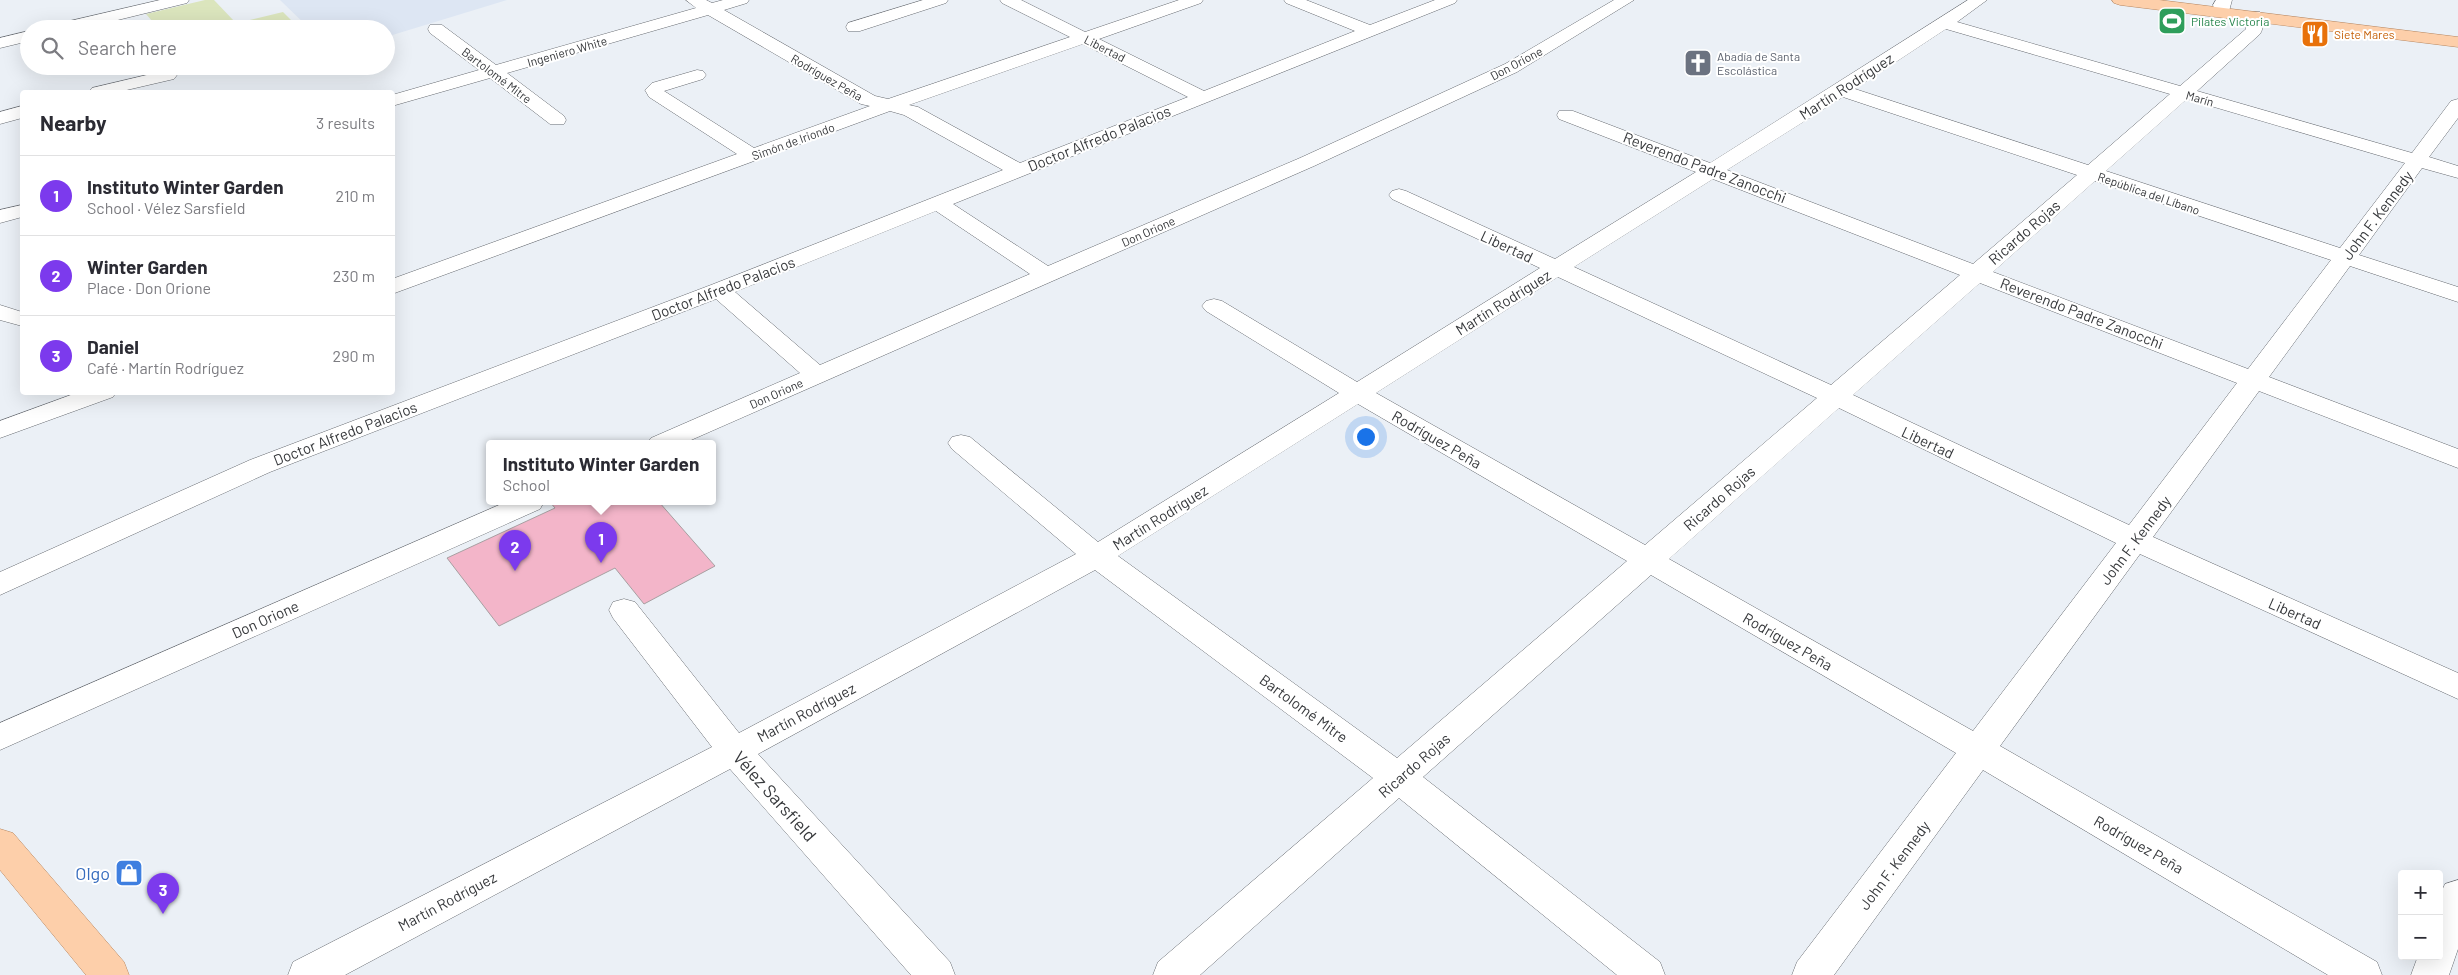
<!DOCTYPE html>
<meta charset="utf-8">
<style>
body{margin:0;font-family:Barlow,sans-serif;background:#f7f7f7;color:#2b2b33}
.controls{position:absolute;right:15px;bottom:15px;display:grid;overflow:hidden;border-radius:5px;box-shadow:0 5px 20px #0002}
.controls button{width:45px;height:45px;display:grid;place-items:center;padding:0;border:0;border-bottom:1px solid #e1e1e2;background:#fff;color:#2b2b33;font:25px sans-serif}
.you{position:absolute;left:1365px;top:436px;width:18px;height:18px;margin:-12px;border:4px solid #fff;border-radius:50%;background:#1a73e8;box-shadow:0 0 0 8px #1a73e833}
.badge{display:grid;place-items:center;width:32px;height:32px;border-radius:50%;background:#7c3aed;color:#fff;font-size:16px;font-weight:700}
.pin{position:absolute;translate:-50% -41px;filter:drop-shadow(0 1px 2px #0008)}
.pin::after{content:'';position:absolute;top:26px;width:18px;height:15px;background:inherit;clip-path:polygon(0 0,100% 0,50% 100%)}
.popup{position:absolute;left:486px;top:440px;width:230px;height:65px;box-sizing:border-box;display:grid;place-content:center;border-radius:5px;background:#fff;filter:drop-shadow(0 1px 4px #0005);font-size:16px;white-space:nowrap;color:#7c7c81}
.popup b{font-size:19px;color:#2b2b33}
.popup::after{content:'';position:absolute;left:50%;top:100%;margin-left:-10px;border:10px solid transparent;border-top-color:#fff}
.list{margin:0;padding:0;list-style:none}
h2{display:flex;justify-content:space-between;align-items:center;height:65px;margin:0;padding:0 20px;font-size:21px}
h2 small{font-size:16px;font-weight:400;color:#7c7c81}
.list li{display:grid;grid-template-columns:32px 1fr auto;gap:15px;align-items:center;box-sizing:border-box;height:80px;padding:0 20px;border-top:1px solid #e1e1e2}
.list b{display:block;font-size:19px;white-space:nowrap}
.list p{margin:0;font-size:16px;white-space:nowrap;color:#7c7c81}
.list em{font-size:16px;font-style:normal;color:#7c7c81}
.icon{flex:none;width:28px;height:28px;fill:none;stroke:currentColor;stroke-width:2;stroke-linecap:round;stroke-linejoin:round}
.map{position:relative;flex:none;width:2458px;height:975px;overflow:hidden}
.search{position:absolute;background:#fff;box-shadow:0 5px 20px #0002;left:20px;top:20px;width:375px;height:55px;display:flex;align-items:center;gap:12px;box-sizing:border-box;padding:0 18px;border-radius:28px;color:#7c7c81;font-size:19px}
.panel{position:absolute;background:#fff;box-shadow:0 5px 20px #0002;left:20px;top:90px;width:375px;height:305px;border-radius:5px}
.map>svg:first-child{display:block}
.built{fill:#dde6f3}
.green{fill:#dbe5bd}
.building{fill:#f3b5c9;stroke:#a79fa1}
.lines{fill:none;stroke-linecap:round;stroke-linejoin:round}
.minor-casing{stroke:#666a70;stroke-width:1}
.major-casing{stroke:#b6855e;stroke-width:1}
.minor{fill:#fff;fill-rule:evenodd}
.major{fill:#fdcfaa;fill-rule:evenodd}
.labels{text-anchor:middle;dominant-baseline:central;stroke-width:4;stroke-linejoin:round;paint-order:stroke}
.far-leisure-label{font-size:12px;fill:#27864d;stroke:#fff;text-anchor:start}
.far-food-label{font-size:12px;fill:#c56008;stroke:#fff;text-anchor:start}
.far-street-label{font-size:12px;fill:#36383b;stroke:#fff}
.far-worship-label{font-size:12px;fill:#5b616d;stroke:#fff;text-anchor:start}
.street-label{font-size:15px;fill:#36383b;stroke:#fff}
.near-street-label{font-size:18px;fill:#36383b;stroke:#fff}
.near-shop-label{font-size:18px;fill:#366cbe;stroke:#fff;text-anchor:end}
</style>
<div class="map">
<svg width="2458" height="975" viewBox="0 0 2458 975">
<rect width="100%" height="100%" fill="#ebf0f6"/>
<polygon class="built" points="280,0 507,0 386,37 386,29 310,29"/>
<g class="green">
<polygon points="205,0 214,0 234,21 204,29 159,29 146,14"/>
<polygon points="283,12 300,29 217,28"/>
</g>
<polygon class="building" points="550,502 659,502 715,566 644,604 615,568 499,626 447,558 555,508"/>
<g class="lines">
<defs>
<g id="minor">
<polygon points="160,0 189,0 187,3 81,29 51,29 53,25"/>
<path d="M686,0h20l6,3 11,-3h26l-2,3 -23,7 151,86 13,3 182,-62 -68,-34 -2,-3h21l64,32 94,-32h24l-2,3 -102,36 105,52 151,-60 -69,-28 -2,-3h22l64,25 65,-25h22l-2,3 -502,201 95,62 252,-108 205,-94 109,-64h20l-117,72 -203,94 -632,278h-35l4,-6 149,-65 -84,-74 -446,173 -270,123v-23l250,-112 461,-175 292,-115 -99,-55 -14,-4 -498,183v-15l345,-125 -88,-57 -4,-7 7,-7 45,-13 6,1 3,4 -3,4 -39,12 90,57 116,-42 -9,-2 -153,-89 -201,58 57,43 2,4 -2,4h-14l-60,-46 -98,28v-11l87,-25 -49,-37 -2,-4 2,-4h12l54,40 200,-57zM1083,44l105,53 -168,66 -102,-56 -9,-2zM936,211l94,63 -210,91 -85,-73z"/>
<polygon points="923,0 948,0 946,3 860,31 848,31 846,27 848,23"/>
<path d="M1968,0h19l-30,22 223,64 66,-57v-13l2,-4h12c4,6 4,16 0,22l-63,57 215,62 39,-52 7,-2v19l-29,39 29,9v12l-36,-10 -63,87 99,32v15l-108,-36 -81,111 189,72v19l-199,-77 -106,146 305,136v26l-318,-145 -140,192 377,216 5,13h-54l-345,-205 -149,205h-42l5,-13 159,-209 -305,-178 -228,202 237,185 5,13h-48l-218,-177 -199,177h-47l5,-13 215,-184 -278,-208 -337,184 192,208 5,13h-44l-181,-206 -385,206h-57l5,-13 419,-215 -99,-129 -4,-8 4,-8 11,-3 11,3 104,131 337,-179 -124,-105 -4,-6 4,-6 9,-2 9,2 128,105 241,-149 -133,-82 -4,-5 4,-5 8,-2 8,2 135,81 183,-114 -148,-69 -3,-4 3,-4 7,-2 7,2 149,68 141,-87 -137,-53 -2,-4 2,-4h14l137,52zM1946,29l224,65 -82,71 -233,-76zM1843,97l234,78 -104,89 -246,-94zM2187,99l218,64 -65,85 -234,-77zM1713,179l247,96 -129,110 -257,-118zM2095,181l236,79 -83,109 -255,-97zM1558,277l259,121 -172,147 -269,-152zM1980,283l257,100 -108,142 -276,-130zM1358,404l269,157 -230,197 -279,-202zM1839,408l277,135 -143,188 -304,-172z"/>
<polygon points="2216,0 2232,0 2228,15 2216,15 2213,5"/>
<polygon points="29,31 29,41 0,48 0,38"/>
<polygon points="168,70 174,71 177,75 174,79 118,92 89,92 92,88"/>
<polygon points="22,106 22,118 0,124 0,112"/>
<polygon points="22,205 22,217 0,223 0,210"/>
<polygon points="0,305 22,312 22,326 0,320"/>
<polygon points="79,392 116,392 113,397 0,438 0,421"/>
<polygon points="506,502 544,502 540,509 0,750 0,723"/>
<polygon points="2458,880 2458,949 2449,975 2411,975 2418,956 2439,956 2439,897 2445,884"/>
</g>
<g id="major">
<polygon points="2112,0 2159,0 2458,37 2458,47 2120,5 2114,3"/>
<polygon points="0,829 13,833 124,962 129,975 86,975 0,870"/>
</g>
</defs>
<use href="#minor" class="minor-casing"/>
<use href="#major" class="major-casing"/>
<use href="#minor" class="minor"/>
<use href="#major" class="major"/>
</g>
<defs>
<symbol id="stadium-square" viewBox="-11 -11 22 22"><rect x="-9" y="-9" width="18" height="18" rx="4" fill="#2e9e5b" stroke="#fff"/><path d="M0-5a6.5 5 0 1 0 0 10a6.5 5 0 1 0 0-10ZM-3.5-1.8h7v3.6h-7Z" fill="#fff"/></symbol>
<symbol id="restaurant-square" viewBox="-11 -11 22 22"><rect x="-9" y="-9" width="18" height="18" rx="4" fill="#e8710a" stroke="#fff"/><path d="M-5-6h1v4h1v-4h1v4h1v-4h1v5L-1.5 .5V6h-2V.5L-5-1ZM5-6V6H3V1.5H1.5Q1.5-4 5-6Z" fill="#fff"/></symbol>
<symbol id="church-square" viewBox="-11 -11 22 22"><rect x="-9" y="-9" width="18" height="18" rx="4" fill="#6b7280" stroke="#fff"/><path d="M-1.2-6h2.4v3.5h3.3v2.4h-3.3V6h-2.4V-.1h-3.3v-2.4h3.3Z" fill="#fff"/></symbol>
<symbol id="shop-square" viewBox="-11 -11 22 22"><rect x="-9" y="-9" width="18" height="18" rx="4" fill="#3f7fe0" stroke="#fff"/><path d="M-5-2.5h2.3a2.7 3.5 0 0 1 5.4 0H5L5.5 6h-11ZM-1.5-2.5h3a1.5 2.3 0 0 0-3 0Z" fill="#fff"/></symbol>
</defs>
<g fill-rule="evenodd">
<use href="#stadium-square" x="2156" y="5" width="32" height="32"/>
<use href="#restaurant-square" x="2299" y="18" width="32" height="32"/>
<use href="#church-square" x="1682" y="47" width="32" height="32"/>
<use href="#shop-square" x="113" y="857" width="32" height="32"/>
</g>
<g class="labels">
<g class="far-leisure-label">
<text x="2191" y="21">Pilates Victoria</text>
</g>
<g class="far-food-label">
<text x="2334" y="34">Siete Mares</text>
</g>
<g class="far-street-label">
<text transform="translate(1105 48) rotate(27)">Libertad</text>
<text transform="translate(567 51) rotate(-16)">Ingeniero White</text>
<text transform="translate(1516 63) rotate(-28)">Don Orione</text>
<text transform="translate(497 75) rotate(37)">Bartolomé Mitre</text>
<text transform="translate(827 77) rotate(30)">Rodríguez Peña</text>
<text transform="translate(2200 98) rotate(16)">Marín</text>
<text transform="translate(793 141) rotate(-20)">Simón de Iriondo</text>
<text transform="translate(2149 193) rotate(19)">República del Líbano</text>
<text transform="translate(1148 231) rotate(-24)">Don Orione</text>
<text transform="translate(776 393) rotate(-24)">Don Orione</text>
</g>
<g class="far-worship-label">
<text x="1717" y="56">Abadía de Santa<tspan x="1717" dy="14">Escolástica</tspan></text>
</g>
<g class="street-label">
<text transform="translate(1846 86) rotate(-33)">Martín Rodríguez</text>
<text transform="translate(1099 138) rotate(-22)">Doctor Alfredo Palacios</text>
<text transform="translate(1705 167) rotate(21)">Reverendo Padre Zanocchi</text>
<text transform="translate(2377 215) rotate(-53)">John F. Kennedy</text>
<text transform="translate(2024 232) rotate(-41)">Ricardo Rojas</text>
<text transform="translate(1507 246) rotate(25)">Libertad</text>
<text transform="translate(723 288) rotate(-21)">Doctor Alfredo Palacios</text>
<text transform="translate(1503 302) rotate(-32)">Martín Rodríguez</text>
<text transform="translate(2082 313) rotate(21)">Reverendo Padre Zanocchi</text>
<text transform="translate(345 433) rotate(-21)">Doctor Alfredo Palacios</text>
<text transform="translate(1437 439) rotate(30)">Rodríguez Peña</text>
<text transform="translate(1928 442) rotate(25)">Libertad</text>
<text transform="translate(1719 498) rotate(-41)">Ricardo Rojas</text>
<text transform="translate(1160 517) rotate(-32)">Martín Rodríguez</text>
<text transform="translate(2135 540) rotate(-53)">John F. Kennedy</text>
<text transform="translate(2295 613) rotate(24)">Libertad</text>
<text transform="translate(265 619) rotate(-24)">Don Orione</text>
<text transform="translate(1788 641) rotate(30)">Rodríguez Peña</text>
<text transform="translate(1304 708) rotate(36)">Bartolomé Mitre</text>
<text transform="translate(806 712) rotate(-28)">Martín Rodríguez</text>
<text transform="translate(1414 765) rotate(-41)">Ricardo Rojas</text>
<text transform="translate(2139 844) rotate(30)">Rodríguez Peña</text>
<text transform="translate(1894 865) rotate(-53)">John F. Kennedy</text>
<text transform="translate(447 901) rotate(-28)">Martín Rodríguez</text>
</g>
<g class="near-street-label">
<text transform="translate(775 796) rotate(48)">Vélez Sarsfield</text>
</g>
<g class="near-shop-label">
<text x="110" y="873">Olgo</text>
</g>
</g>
</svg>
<div class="controls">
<button>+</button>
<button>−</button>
</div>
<div class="you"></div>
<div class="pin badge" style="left:601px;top:563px">1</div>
<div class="popup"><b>Instituto Winter Garden</b>School</div>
<div class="pin badge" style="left:515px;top:571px">2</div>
<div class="pin badge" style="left:163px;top:914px">3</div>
<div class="search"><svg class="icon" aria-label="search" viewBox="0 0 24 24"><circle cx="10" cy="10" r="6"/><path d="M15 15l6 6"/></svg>Search here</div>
<section class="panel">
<h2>Nearby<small>3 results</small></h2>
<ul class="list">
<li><span class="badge">1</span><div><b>Instituto Winter Garden</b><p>School · Vélez Sarsfield</p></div><em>210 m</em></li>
<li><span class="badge">2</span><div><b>Winter Garden</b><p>Place · Don Orione</p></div><em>230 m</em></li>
<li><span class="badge">3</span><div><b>Daniel</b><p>Café · Martín Rodríguez</p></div><em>290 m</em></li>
</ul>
</section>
</div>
